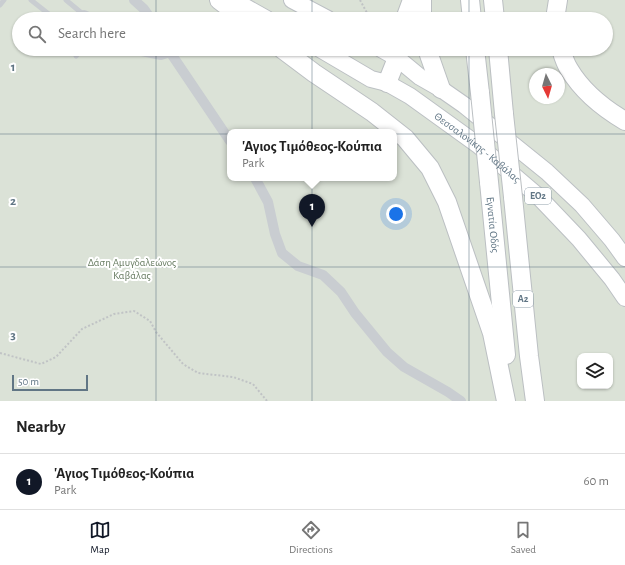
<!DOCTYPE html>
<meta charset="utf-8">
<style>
body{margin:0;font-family:"Alegreya Sans",sans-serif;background:#f6f6f6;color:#222}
.controls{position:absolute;right:12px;bottom:12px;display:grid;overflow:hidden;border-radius:8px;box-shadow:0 1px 3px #0004}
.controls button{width:36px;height:36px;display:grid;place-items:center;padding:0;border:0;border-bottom:1px solid #e0e0e0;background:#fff;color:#222;font:20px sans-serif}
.compass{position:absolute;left:529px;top:68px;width:36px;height:36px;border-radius:50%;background:#fff;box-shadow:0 1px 3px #0004;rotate:175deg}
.scale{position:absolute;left:12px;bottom:10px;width:76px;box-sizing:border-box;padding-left:4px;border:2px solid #617685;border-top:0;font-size:11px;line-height:14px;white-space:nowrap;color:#617685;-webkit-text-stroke:3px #fff;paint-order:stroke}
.you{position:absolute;left:396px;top:214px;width:14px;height:14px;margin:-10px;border:3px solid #fff;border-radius:50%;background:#1a73e8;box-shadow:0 0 0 6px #1a73e833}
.badge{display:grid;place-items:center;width:26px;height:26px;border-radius:50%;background:#111827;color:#fff;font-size:13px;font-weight:700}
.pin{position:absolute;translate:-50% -33px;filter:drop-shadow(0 1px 2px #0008)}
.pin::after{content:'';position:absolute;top:21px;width:14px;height:12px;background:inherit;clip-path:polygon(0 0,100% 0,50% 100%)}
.popup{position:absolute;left:227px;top:129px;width:170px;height:52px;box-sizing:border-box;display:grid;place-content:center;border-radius:8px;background:#fff;filter:drop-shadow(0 1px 3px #0005);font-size:13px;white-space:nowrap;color:#767676}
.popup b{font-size:15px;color:#222}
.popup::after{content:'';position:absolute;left:50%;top:100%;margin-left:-8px;border:8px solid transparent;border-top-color:#fff}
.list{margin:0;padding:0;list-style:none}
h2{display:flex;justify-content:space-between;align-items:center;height:52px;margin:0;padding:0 16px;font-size:17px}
h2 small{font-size:13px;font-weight:400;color:#767676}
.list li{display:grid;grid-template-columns:26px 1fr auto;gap:12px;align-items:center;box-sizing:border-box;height:56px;padding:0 16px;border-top:1px solid #e0e0e0}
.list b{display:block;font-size:15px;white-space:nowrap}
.list p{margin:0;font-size:13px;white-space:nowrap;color:#767676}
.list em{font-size:13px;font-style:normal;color:#767676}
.icon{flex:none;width:22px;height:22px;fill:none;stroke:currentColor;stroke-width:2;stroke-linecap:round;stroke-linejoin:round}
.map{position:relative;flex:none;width:625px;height:401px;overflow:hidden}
.search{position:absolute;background:#fff;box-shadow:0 1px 3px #0004;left:12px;right:12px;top:12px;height:44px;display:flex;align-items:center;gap:10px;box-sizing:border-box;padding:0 14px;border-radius:22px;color:#767676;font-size:15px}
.sheet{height:108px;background:#fff}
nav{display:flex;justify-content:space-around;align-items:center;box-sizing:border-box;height:56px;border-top:1px solid #e0e0e0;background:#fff;font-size:11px;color:#767676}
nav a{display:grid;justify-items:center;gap:2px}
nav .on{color:#111827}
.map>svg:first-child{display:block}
.green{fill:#dbe2d7;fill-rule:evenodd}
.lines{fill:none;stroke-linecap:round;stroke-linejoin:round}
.primary-casing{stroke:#bcc0c4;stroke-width:18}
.motorway-casing{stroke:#bbbfc2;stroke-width:20}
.path{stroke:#c0c3c5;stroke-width:2;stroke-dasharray:2 2;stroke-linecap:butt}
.service{stroke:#c9cdd1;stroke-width:5}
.minor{stroke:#c9cdd1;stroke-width:10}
.primary{stroke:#fff;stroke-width:16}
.motorway{stroke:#fff;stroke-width:18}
.motorway-bridge-casing{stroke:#bbbfc2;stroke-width:20;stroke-linecap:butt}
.motorway-bridge{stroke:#fff;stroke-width:18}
.grid{fill:none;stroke:#617685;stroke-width:1;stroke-opacity:0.55}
.labels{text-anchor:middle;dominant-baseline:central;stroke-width:4;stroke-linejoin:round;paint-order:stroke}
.shield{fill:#fff;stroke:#909faa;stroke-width:1}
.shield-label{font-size:10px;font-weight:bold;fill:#617685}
.street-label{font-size:11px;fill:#617685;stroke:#fff}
.park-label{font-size:11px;fill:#677b61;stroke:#fff}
.grid-label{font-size:13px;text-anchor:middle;font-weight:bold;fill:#617685;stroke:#fff;stroke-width:4;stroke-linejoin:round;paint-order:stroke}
</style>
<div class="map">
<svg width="625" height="401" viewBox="0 0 625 401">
<rect width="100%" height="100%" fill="#faf9f7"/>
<path class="green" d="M0,0h625v401h-625zM19,19h587v30h-587zM535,74h24v24h-24zM230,132h164v46h-164zM580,356h30v30h-30z"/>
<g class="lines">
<defs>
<g id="primary">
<polyline points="233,0 267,19"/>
<polyline points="292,0 328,19"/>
<path id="s1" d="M320,49l51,30 16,4 23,13 68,49 60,51 41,43 33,40 13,19"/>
<polyline points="381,49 397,58 420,77 441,89 464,105 547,172 582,205 612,240 625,258"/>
</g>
<g id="motorway">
<polyline points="219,0 244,19"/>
<polyline points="470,0 472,19"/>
<polyline points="493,0 495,19"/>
<polyline points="405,19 412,0"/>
<polyline points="422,19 422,0"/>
<polyline points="555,19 558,0"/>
<polyline points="282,49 314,73 372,112 405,138 430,168 447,202 492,333 506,401"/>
<polyline points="427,49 441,89"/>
<polyline points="475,49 480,93"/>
<polyline points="498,49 504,114"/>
<path d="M561,49c2,7 4,14 8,20 13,22 34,39 56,52"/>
<polyline points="387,83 397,58 396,49"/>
<path id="s2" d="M489,182l17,173"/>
<polyline points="513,197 529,356 535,401"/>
</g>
</defs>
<use href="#primary" class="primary-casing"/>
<use href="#motorway" class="motorway-casing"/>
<g class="path">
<polyline points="360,0 367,13"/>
<polyline points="0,353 41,364 56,357 82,329 114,314 134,311 150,321 156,332 183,364 198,373 233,377 253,384 267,401"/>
</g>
<g class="service">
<polyline points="31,0 55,19"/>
<polyline points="66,0 84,15"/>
<polyline points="0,5 4,0"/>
<polyline points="76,56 82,49"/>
</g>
<g class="minor">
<polyline points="134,0 144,9 151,19"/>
<polyline points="84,15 93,19"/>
<polyline points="140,49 142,51 161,55 170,52 168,49"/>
<polyline points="170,52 230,141"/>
<polyline points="255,178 268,202 275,234 282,253 298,266 323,275 341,292 355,313 387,352 404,367 448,392 461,401"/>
</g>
<use href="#primary" class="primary"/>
<use href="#motorway" class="motorway"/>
<defs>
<g id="motorway-bridge">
<polyline points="480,93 489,182"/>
<polyline points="504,114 513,197"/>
</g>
</defs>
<use href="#motorway-bridge" class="motorway-bridge-casing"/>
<use href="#motorway-bridge" class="motorway-bridge"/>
</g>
<path class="grid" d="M156,0v19M312,0v19M469,0v19M156,49v352M312,49v352M469,49v352M0,134h625M0,267h625"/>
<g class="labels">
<g class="shield">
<rect x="525" y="188" width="26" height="16" rx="3"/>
<rect x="513" y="291" width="20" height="16" rx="3"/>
</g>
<g class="shield-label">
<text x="538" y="196">ΕΟ2</text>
<text x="523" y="299">Α2</text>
</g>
<g class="street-label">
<text stroke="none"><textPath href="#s1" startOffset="187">Θεσσαλονίκης - Καβάλας</textPath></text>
<text stroke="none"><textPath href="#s2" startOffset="43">Εγνατία Οδός</textPath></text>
</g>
<g class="park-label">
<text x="132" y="262">Δάση Αμυγδαλεώνος<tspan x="132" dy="13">Καβάλας</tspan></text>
</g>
</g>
<g class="grid-label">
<text x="13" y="71">1</text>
<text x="13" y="205">2</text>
<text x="13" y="339">3</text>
</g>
</svg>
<div class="controls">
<button><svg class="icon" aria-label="layers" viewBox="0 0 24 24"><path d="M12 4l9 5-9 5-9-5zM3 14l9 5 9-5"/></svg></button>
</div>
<svg class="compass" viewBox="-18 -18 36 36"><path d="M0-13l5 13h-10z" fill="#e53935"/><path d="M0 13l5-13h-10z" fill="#767676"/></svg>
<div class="scale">50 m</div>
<div class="you"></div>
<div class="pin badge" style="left:312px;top:227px">1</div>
<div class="popup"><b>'Αγιος Τιμόθεος-Κούπια</b>Park</div>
<div class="search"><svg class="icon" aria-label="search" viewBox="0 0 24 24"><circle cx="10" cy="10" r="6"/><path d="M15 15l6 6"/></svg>Search here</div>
</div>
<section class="sheet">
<h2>Nearby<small></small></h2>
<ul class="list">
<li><span class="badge">1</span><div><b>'Αγιος Τιμόθεος-Κούπια</b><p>Park</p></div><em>60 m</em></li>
</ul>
</section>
<nav>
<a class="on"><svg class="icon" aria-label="map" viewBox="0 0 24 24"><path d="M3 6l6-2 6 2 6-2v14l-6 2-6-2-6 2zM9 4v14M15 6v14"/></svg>Map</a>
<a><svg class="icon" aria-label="directions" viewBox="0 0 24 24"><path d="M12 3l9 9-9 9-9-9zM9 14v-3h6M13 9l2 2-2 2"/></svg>Directions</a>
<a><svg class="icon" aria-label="saved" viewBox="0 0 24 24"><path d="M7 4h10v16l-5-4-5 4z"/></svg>Saved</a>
</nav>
